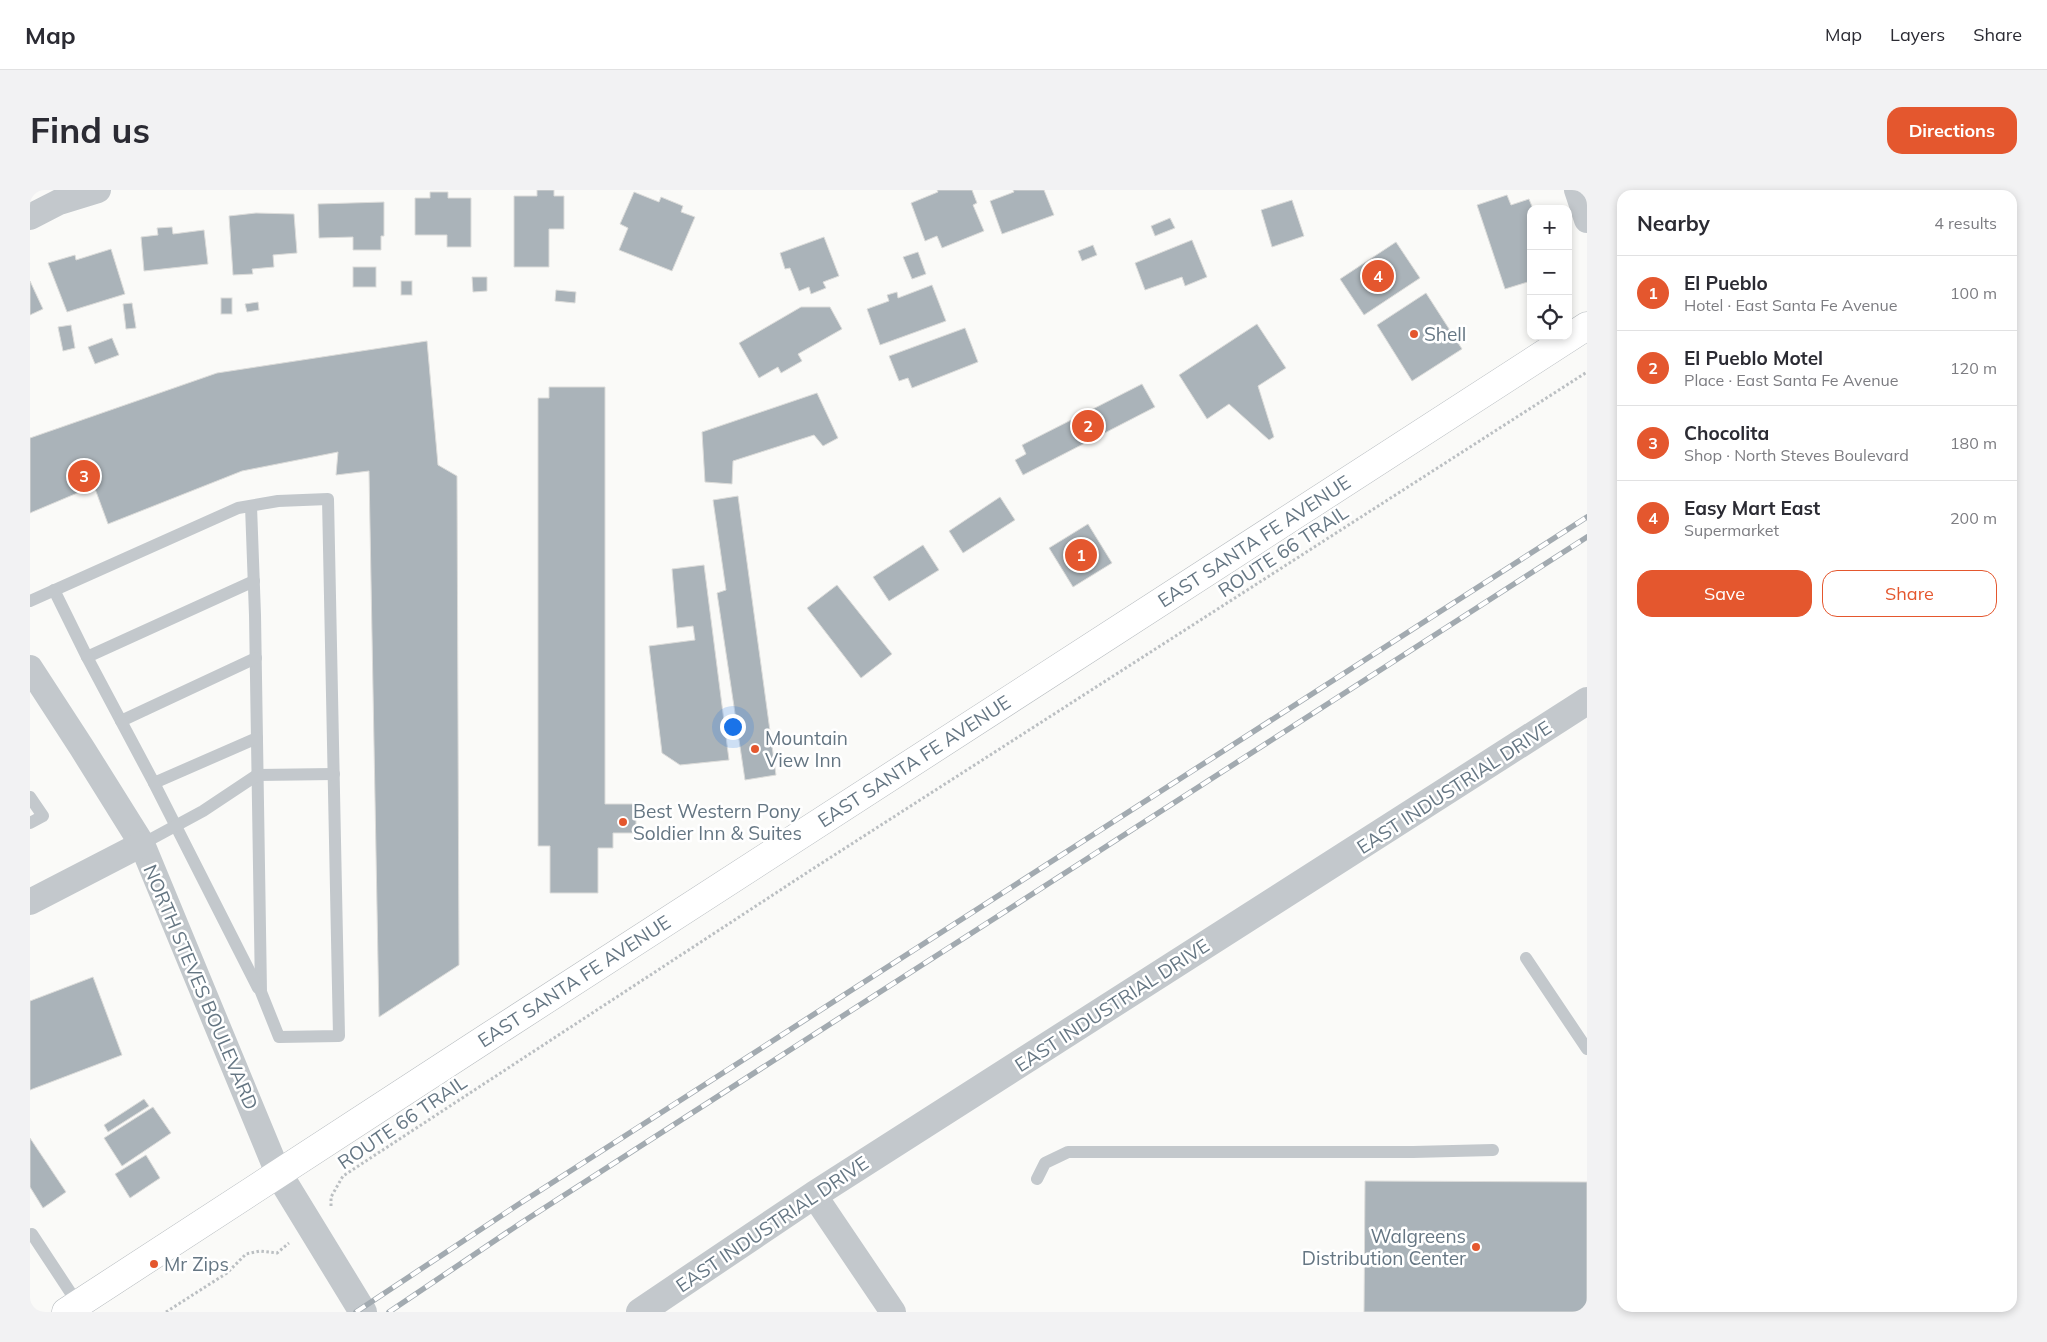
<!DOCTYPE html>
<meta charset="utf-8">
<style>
body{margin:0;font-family:Mulish,sans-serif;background:#f2f2f3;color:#2b2b33}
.controls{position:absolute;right:15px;top:15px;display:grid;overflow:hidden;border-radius:10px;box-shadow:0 2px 8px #0003}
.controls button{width:45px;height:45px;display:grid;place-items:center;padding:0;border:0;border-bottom:1px solid #e1e1e2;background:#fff;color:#2b2b33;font:25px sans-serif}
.you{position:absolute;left:702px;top:536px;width:18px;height:18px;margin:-12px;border:4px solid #fff;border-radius:50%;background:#1a73e8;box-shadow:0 0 0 8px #1a73e833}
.badge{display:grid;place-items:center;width:32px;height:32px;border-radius:50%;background:#e4572e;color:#fff;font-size:16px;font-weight:700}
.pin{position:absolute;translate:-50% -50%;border:2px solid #fff;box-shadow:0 1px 5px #0006}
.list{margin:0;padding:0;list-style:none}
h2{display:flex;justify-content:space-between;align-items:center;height:65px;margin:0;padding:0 20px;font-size:21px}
h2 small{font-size:16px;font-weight:400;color:#7c7c81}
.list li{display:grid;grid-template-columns:32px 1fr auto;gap:15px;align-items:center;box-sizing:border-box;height:75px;padding:0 20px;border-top:1px solid #e1e1e2}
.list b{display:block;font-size:19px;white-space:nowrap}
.list p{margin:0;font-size:16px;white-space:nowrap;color:#7c7c81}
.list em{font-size:16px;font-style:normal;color:#7c7c81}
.actions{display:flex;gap:10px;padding:15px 20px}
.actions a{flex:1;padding:11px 0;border:1px solid #e4572e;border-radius:15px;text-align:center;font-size:18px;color:#e4572e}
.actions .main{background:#e4572e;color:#fff}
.icon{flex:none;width:28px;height:28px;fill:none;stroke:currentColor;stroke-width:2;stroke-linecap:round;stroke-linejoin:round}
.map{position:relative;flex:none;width:1557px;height:1122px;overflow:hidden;border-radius:15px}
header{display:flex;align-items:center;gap:30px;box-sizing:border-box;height:70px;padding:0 25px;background:#fff;border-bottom:1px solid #e1e1e2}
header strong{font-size:24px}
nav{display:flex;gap:28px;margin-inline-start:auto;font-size:18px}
.intro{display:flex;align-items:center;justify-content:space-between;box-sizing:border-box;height:120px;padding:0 30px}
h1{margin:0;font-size:35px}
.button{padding:12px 22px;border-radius:15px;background:#e4572e;color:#fff;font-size:18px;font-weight:700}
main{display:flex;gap:30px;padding:0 30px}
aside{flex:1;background:#fff;border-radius:15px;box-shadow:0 2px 8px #0003}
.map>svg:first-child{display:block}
.building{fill:#aab3b9;stroke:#dcdcda}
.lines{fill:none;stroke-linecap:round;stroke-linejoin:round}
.primary-casing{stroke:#b5babe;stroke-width:29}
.path{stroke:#bbbfc2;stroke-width:3;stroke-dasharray:2.5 2.5;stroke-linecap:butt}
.service{stroke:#c3c8cc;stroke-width:12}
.minor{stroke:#c3c8cc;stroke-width:26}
.tertiary{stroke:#c3c8cc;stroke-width:28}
.primary{stroke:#fff;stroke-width:28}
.rail-casing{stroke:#a2aab0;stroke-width:5.5}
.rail{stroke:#fff;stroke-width:4;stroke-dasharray:11;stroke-linecap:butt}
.poi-dot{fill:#e4572e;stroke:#fff;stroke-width:2}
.labels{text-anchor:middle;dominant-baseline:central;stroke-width:5;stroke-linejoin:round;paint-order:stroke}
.poi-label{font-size:19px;fill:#657683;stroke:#fff;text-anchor:start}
.street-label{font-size:19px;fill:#657683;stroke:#fff}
</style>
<header>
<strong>Map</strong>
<nav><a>Map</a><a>Layers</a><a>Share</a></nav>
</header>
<div class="intro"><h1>Find us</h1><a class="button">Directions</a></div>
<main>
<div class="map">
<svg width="1557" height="1122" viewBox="0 0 1557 1122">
<rect width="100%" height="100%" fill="#fafaf8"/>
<g class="building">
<polygon points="507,0 524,0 524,6 534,6 534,39 519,39 519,77 484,77 484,6 507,6"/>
<polygon points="907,0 942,0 947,13 943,15 954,41 912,58 907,46 895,51 881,13 908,2"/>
<polygon points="983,0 1014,0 1024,25 972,44 960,11 984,2"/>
<polygon points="400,2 418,2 418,8 441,8 441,57 417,57 417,45 385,45 385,8 400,8"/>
<polygon points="604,2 629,12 631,7 653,16 651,22 665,27 642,81 589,60 598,38 590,34"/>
<polygon points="1477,5 1481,15 1499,9 1503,19 1501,19 1501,91 1475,99 1447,15"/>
<polygon points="1262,10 1274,46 1242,57 1231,20"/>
<polygon points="354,12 354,46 351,46 351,60 323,60 323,47 289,48 288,14"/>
<polygon points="226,23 264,24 267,63 243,65 244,77 222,79 223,84 203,85 199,26"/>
<polygon points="1140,28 1145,38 1125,46 1121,36"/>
<polygon points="142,37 143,44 174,40 178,74 114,81 111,47 128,45 127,38"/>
<polygon points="794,47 809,86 793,92 796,98 781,104 779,97 769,101 760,78 755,79 750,63"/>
<polygon points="1162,50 1177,87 1155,96 1152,87 1115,100 1105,73"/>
<polygon points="1366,52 1390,88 1334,125 1310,89"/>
<polygon points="1063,55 1067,65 1052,71 1048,61"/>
<polygon points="81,59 95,104 37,122 18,73 45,65 46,70"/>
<polygon points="888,62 896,84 882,89 873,67"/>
<rect x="323" y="77" width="23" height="20"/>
<polygon points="442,87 457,87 457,101 443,102"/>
<polygon points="0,91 13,119 0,125"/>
<rect x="371" y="91" width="11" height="14"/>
<polygon points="902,95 916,131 850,155 837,119 859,111 857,105 867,102 868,108"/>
<polygon points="526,100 546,102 545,113 525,111"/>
<polygon points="1396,103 1432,159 1382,191 1347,135"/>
<rect x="191" y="108" width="11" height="16"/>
<polygon points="228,112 229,120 217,122 215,114"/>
<polygon points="102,113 106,138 96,139 93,114"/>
<polygon points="771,117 800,117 812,139 768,164 772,171 751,183 748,177 729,188 709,153"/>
<polygon points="1227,134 1256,178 1228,196 1244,247 1239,250 1199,214 1177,229 1149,185"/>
<polygon points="41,135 45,158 33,161 28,137"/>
<polygon points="935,138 948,172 882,198 878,188 869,191 859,166"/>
<polygon points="82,148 89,165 65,174 58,157"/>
<polygon points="397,151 408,275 427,286 429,775 349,827 339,281 306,285 308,262 212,281 78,334 64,296 0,323 0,248 187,183"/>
<polygon points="1112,194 1125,217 993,285 985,270 996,264 992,255"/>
<polygon points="519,197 575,197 575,614 606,614 606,643 583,643 583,658 568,658 568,703 520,703 520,656 508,656 508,208 519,208"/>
<polygon points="787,203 808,248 793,256 784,245 703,271 702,294 675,292 672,242"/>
<polygon points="708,306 746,585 715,590 687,403 696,400 683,310"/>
<polygon points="970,307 985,330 933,363 919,341"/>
<polygon points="1058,334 1082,373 1043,397 1019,358"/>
<polygon points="893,355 909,380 859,411 843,387"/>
<polygon points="674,375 699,570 650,575 632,563 619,456 665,450 663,436 647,438 642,379"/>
<polygon points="807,395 862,464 831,488 777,418"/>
<polygon points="63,787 92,865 0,900 0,811"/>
<polygon points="114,909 119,916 78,942 74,935"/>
<polygon points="123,917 141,943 92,976 74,948"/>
<polygon points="0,948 36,1002 13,1018 0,997"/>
<polygon points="116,965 130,988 100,1008 85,984"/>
<polygon points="1335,991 1557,992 1557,1122 1334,1122"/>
</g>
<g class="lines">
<defs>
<polyline id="primary" points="36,1122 455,849 1557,136"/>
</defs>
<use href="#primary" class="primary-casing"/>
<g class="path">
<polyline points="301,1016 301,1007 313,986 781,680 1557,182"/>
<polyline points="136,1122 197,1083 216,1064 230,1061 247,1063 259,1053"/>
</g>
<g class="service">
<polyline points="24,400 57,467 224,391"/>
<polyline points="0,411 208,318 248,311 298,309 309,846 249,847 231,802 225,425 221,316"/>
<polyline points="57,467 91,531 226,468"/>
<polyline points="91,531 124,593 227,548"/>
<polyline points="124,593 228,798"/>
<polyline points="0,607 13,626 0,633"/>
<polyline points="112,654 173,621 227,585 304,584"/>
<polyline points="1496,768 1557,859"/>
<polyline points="1007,989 1015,973 1038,962 1383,962 1463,960"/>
<polyline points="0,1045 2,1044 48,1114"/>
</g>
<g class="minor">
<polyline points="1547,0 1557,30"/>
<polyline points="0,27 29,12 68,0"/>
<polyline points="0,478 52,558 112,654 248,983"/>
<polyline points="0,712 112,654"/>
<polyline points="784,1005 863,1122"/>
</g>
<g class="tertiary">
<polyline points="248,983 333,1122"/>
<polyline points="610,1122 784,1005 1557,511"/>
</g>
<use href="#primary" class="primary"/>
<defs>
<g id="rail">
<polyline points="326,1122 489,1014 1557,327"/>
<polyline points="359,1122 491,1033 1557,347"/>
</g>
</defs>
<use href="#rail" class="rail-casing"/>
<use href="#rail" class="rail"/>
</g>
<g class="poi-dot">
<circle cx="1384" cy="144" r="5"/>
<circle cx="725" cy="559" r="5"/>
<circle cx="593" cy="632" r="5"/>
<circle cx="1446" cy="1057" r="5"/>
<circle cx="124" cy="1074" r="5"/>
</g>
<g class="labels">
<g class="poi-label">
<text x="1394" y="144">Shell</text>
<text x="735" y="548">Mountain<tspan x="735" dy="22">View Inn</tspan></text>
<text x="603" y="621">Best Western Pony<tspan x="603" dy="22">Soldier Inn &amp; Suites</tspan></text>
<text x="1436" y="1046" text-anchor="end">Walgreens<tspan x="1436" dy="22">Distribution Center</tspan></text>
<text x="134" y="1074">Mr Zips</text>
</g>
<g class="street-label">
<text transform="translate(1224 351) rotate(-33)">EAST SANTA FE AVENUE</text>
<text transform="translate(1253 361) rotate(-33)">ROUTE 66 TRAIL</text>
<text transform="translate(884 571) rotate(-33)">EAST SANTA FE AVENUE</text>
<text transform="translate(1424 597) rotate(-33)">EAST INDUSTRIAL DRIVE</text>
<text transform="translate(544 791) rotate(-33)">EAST SANTA FE AVENUE</text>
<text transform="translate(171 797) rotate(67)">NORTH STEVES BOULEVARD</text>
<text transform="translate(1082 815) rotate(-33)">EAST INDUSTRIAL DRIVE</text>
<text transform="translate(372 932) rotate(-34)">ROUTE 66 TRAIL</text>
<text transform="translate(742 1034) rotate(-34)">EAST INDUSTRIAL DRIVE</text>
</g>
</g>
</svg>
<div class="controls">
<button>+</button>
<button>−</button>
<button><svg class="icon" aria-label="locate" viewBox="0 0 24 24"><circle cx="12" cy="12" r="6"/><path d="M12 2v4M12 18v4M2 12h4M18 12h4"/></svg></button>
</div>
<div class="you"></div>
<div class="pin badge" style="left:1051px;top:365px">1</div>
<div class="pin badge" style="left:1058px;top:236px">2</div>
<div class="pin badge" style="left:54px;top:286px">3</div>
<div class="pin badge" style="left:1348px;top:86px">4</div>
</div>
<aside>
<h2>Nearby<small>4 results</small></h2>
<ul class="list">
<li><span class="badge">1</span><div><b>El Pueblo</b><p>Hotel · East Santa Fe Avenue</p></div><em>100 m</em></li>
<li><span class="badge">2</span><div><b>El Pueblo Motel</b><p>Place · East Santa Fe Avenue</p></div><em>120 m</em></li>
<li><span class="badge">3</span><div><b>Chocolita</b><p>Shop · North Steves Boulevard</p></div><em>180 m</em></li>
<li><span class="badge">4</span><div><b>Easy Mart East</b><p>Supermarket</p></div><em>200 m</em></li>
</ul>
<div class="actions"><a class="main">Save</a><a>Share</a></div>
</aside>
</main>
